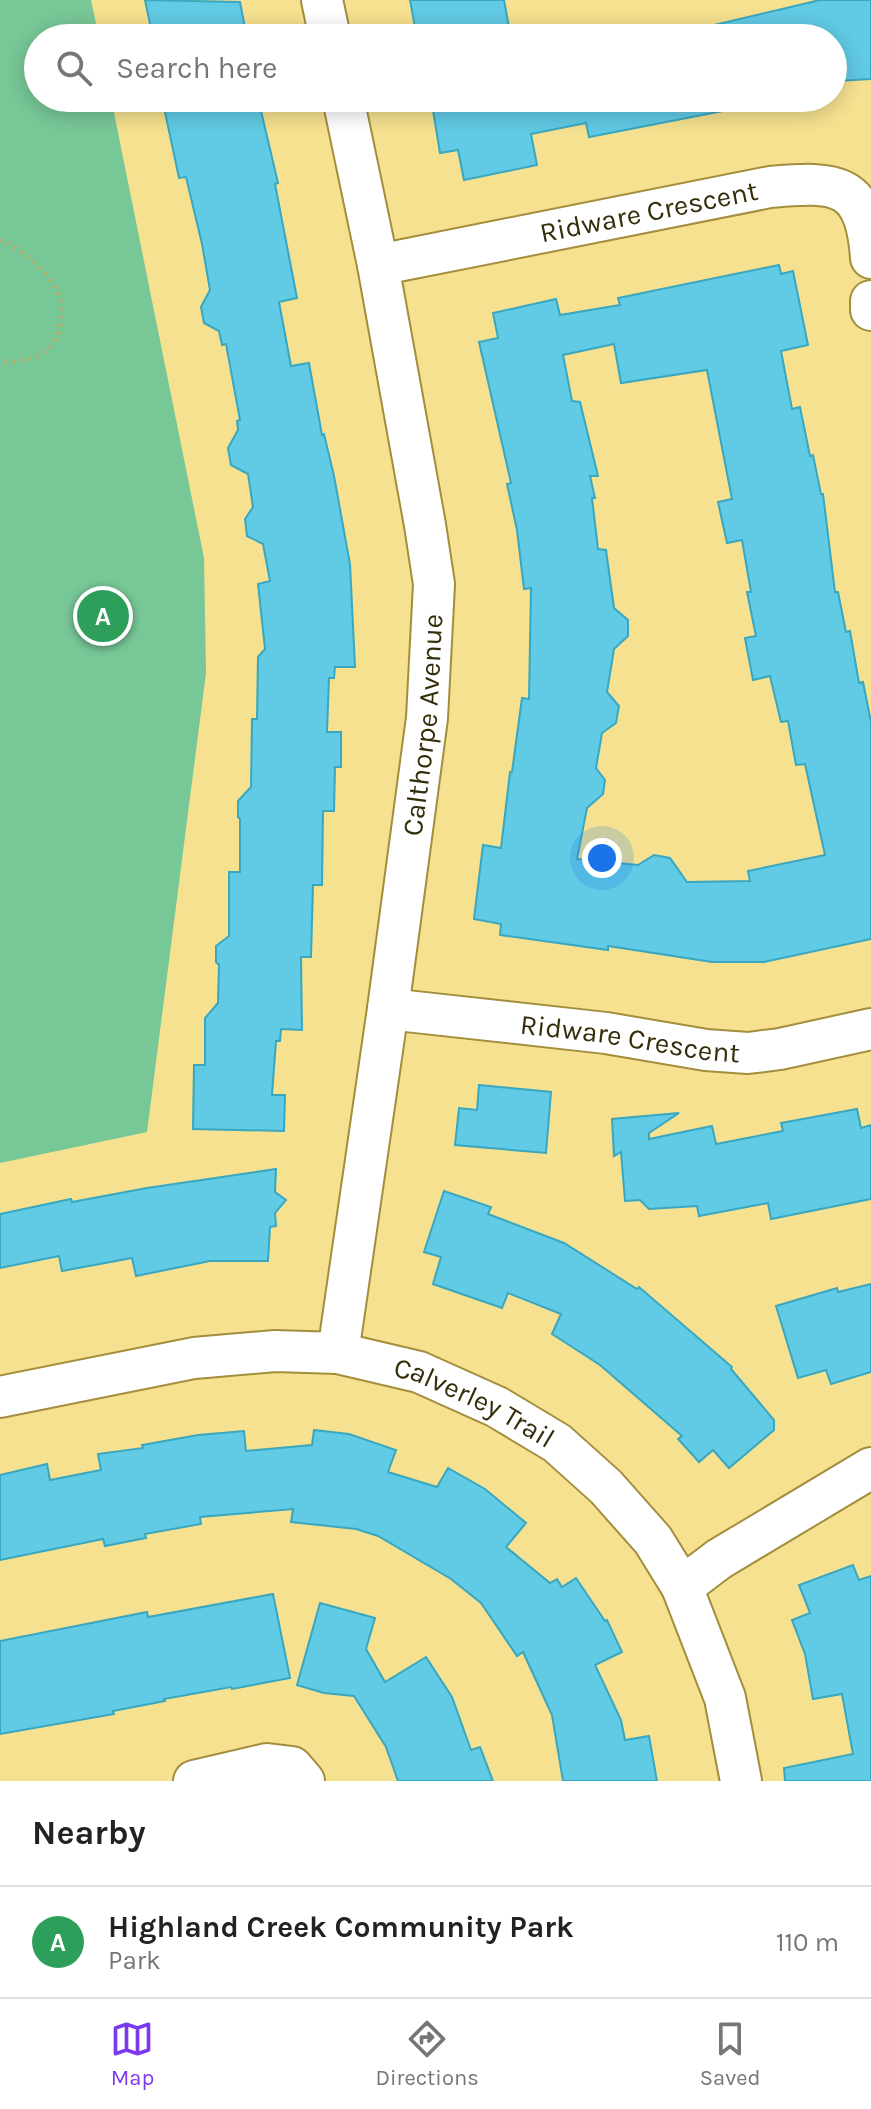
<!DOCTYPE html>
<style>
body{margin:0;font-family:Karla,sans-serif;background:#f2f2f2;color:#222}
.you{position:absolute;left:602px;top:858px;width:28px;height:28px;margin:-20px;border:6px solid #fff;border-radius:50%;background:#1a73e8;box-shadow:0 0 0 12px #1a73e833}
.badge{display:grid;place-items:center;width:52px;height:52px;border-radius:50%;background:#7c3aed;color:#fff;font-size:26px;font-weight:700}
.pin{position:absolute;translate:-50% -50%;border:4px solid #fff;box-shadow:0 2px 8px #0006}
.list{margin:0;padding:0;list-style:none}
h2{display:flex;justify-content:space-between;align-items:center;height:104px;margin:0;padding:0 32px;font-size:34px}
h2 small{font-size:26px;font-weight:400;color:#767676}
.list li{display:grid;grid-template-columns:52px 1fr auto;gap:24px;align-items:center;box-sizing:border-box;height:112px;padding:0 32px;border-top:2px solid #e0e0e0}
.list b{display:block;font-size:30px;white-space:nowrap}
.list p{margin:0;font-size:26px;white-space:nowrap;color:#767676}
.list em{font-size:26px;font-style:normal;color:#767676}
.icon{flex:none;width:44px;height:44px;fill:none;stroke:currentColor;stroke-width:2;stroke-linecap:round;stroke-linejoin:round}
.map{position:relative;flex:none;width:871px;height:1781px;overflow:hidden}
.search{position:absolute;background:#fff;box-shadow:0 4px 20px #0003;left:24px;right:24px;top:24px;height:88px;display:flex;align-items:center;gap:20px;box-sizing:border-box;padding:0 28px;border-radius:44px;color:#767676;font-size:30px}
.sheet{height:216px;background:#fff}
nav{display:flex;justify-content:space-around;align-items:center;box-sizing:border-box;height:112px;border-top:2px solid #e0e0e0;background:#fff;font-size:22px;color:#767676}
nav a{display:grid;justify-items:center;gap:4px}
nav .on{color:#7c3aed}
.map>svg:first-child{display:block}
.green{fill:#78c797}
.building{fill:#61cae4;stroke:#39a7c0;stroke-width:2;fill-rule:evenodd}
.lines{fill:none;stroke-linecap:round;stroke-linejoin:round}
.minor-casing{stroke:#a28e3d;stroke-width:44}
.path{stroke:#baaa67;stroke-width:5;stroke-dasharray:2 6;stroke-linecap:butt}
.minor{stroke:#fff;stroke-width:40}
.labels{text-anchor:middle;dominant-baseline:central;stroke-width:8;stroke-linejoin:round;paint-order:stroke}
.street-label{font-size:28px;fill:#362e0b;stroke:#f5e18f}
</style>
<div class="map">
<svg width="871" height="1781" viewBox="0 0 871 1781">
<rect width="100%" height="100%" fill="#f5e18f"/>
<polygon class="green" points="0,0 91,0 99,38 38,38 38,98 111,98 204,558 206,673 147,1132 0,1163"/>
<g class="building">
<polygon points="145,0 240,2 247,38 153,38"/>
<polygon points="410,0 504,0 511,38 417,38"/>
<polygon points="820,0 871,0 871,79 837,81 834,38 715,38 714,25"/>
<polygon points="162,98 258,98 278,183 275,184 297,298 279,302 291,366 309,363 322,435 324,434 334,476 350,564 355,667 335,667 334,678 329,678 327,732 341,732 341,767 335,767 334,811 323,811 322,885 313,885 311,957 301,957 302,1030 281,1029 280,1041 276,1041 272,1095 285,1095 284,1131 193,1129 194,1065 205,1065 205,1018 218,1003 219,965 216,962 216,946 229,936 229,872 240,872 240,819 238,817 238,801 251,787 252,719 257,719 258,657 265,649 258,584 270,581 263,544 247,536 245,519 253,507 248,474 231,465 228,448 238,430 237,421 240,420 226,344 222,345 219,331 204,323 201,307 210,290 202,244 186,177 179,178"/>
<polygon points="431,98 722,98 723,111 589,137 586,123 531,134 537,165 464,180 458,150 440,153"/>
<path d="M779,265l2,9 12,-3 15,74 -27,6 11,58 8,-2 10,49 3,-1 8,39h2l12,98h3l8,40 4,-1 9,52 4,-1 8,40v217l-107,23h-52l-104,-16v4l-108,-15 1,-11 -27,-5 9,-74 18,3 9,-76h2l10,-74 7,1 2,-111 -7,1 -7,-59 -10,-46 4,-1 -32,-141 19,-4 -5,-25 63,-14 4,16 60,-10 -2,-7zM614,344l7,39 86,-13 25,129 -14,3 9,41 15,-3 9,52h-4l9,44 -11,2 8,42 17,-4 11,46 7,-1 8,44 9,-1 20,91 -77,16 2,10 -63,1 -17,-24 -16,-3 -16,10 -61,-6 10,-51 16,-14 2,-14 -9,-12 6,-35 14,-10 3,-17 -12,-14 7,-43 14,-13v-16l-14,-12 -8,-58 -8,-1 -6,-51h3l-5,-22h8l-18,-74 -8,-1 -9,-46z"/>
<polygon points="479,1085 551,1092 546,1153 455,1145 459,1108 477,1110"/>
<polygon points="857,1109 861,1128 871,1125 871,1199 771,1219 768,1203 699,1216 697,1206 649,1209 640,1200 625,1201 621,1152 614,1156 612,1119 679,1113 649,1133 649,1139 712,1126 716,1144 783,1131 781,1123"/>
<polygon points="276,1169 275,1192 286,1200 275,1213 276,1226 270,1227 268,1261 210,1261 136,1276 132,1258 62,1271 59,1256 0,1268 0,1214 71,1199 72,1202 147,1188"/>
<polygon points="444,1191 491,1207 488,1214 564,1243 637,1289 639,1287 732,1367 731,1369 774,1420 774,1430 729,1468 713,1450 699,1462 678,1439 682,1436 600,1365 552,1334 561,1314 508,1293 502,1308 433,1284 441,1257 424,1252"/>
<polygon points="871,1284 871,1372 831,1384 826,1370 798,1378 776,1306 837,1288 838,1292"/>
<polygon points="314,1430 349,1434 396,1450 388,1472 437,1487 448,1468 485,1489 526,1523 506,1547 550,1583 557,1579 562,1587 576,1578 605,1621 607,1620 622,1652 595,1665 621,1720 625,1740 649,1736 657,1781 563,1781 552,1715 523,1652 517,1656 481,1603 451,1579 378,1536 356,1529 291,1522 293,1509 200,1517 201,1524 145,1534 146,1538 105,1546 103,1539 0,1560 0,1475 47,1464 50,1480 101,1470 98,1454 143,1448 142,1445 198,1435 244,1431 246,1451 312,1445"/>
<polygon points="853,1565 859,1580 871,1576 871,1781 785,1781 784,1768 853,1754 842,1694 813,1699 805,1654 792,1620 810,1613 799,1585"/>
<polygon points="273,1594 290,1678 232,1689 231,1687 164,1699 165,1701 113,1711 114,1714 0,1734 0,1641 147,1612 148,1617"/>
<polygon points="320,1603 375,1618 366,1649 385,1682 426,1657 452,1697 471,1750 480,1747 493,1781 398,1781 386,1747 354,1696 324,1693 297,1685"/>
</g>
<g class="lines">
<defs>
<g id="minor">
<polyline points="322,0 330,38"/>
<path id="s1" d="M378,265l392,-78c67,-6 96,-5 101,71"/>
<polyline points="871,301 871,310"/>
<path id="s2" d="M388,1009l218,24 100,17 42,3 32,-4 91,-20"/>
<path id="s3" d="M338,1353l50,-344 39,-291 7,-134 -9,-59 -47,-260 -35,-167"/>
<path id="s4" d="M0,1397l194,-39 81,-7 63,2 81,19 78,35 60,36 49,44 47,53 29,47 43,111 16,83"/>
<polyline points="682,1587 719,1559 871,1468"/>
<polyline points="194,1781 267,1764 292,1767 304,1781"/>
</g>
</defs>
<use href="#minor" class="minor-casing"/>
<path class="path" d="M0,240c25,11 51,33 61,60 2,5 0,12 0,18 -2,36 -29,45 -61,44"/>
<use href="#minor" class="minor"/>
</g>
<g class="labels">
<g class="street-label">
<text stroke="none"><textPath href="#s1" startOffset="276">Ridware Crescent</textPath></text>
<text stroke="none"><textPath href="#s3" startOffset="634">Calthorpe Avenue</textPath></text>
<text stroke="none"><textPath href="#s2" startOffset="244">Ridware Crescent</textPath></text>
<text stroke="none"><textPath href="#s4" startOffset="488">Calverley Trail</textPath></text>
</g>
</g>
</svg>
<div class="you"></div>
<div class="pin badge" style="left:103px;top:616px;background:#2e9e5b">A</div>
<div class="search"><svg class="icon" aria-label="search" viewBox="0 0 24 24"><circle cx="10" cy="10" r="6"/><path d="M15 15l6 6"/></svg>Search here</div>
</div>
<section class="sheet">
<h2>Nearby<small></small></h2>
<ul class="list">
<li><span class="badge" style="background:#2e9e5b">A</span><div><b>Highland Creek Community Park</b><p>Park</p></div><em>110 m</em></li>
</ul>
</section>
<nav>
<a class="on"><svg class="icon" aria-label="map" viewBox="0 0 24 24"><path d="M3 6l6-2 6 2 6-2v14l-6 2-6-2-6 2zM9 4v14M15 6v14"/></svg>Map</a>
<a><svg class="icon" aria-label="directions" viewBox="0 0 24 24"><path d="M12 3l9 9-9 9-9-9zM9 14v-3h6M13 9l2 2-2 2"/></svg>Directions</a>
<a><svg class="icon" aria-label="saved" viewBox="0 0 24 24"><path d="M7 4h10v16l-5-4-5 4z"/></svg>Saved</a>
</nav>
